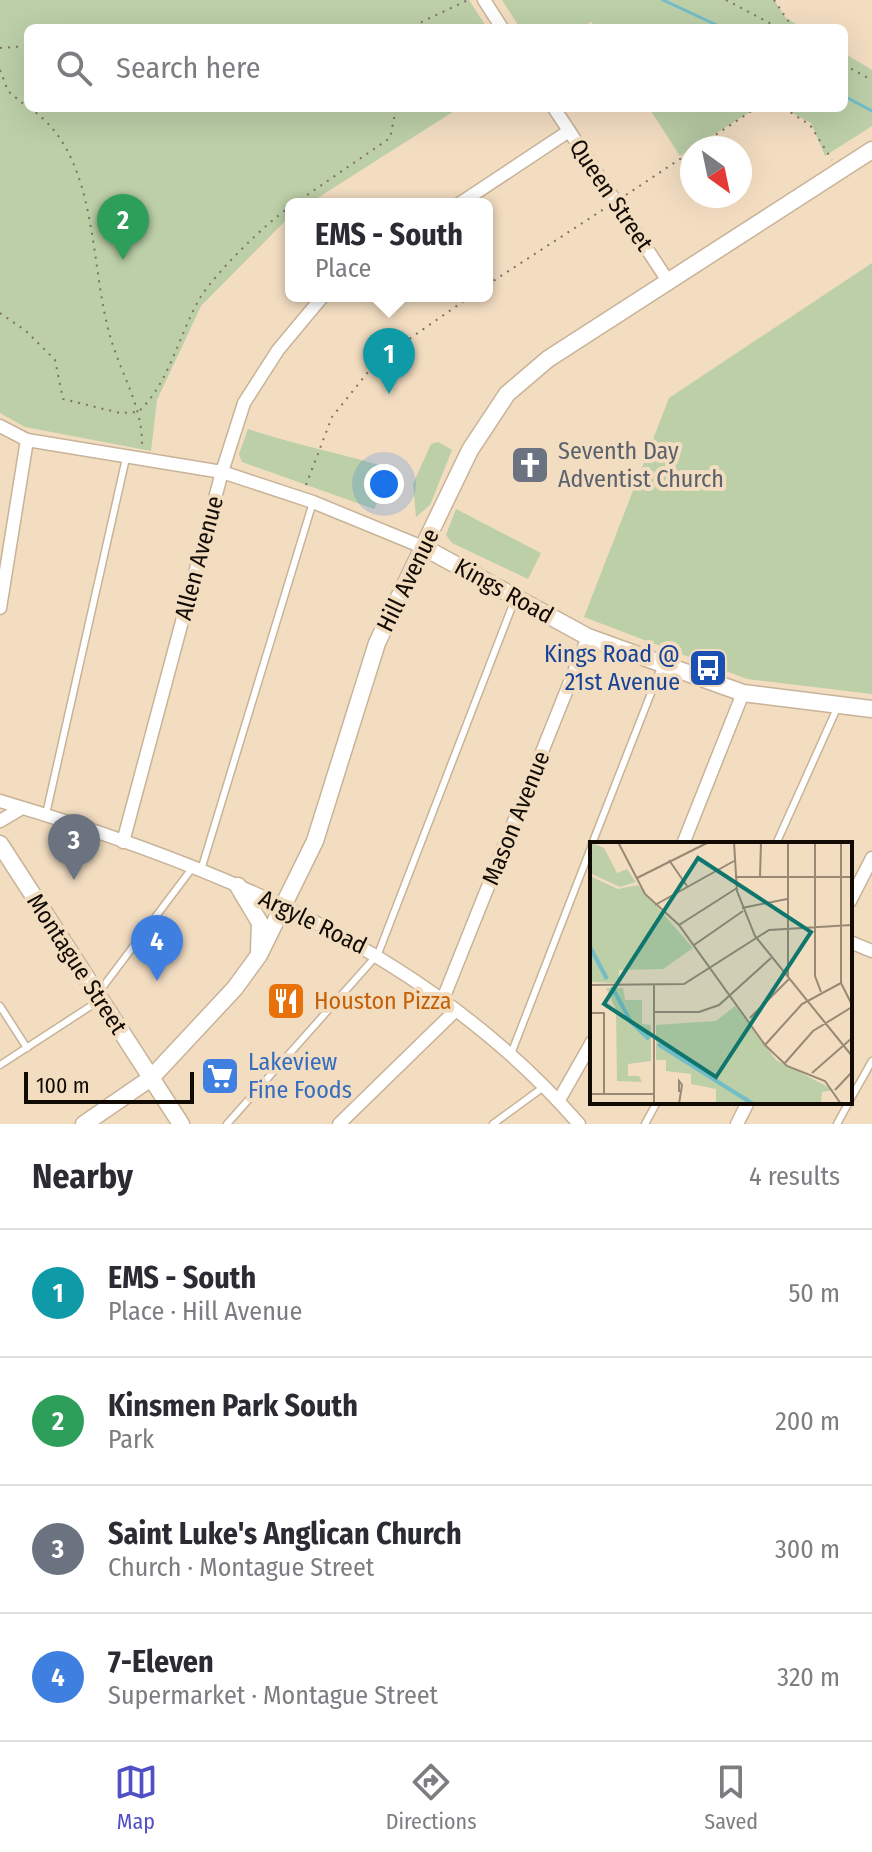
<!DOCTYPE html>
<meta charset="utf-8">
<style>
body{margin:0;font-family:"Fira Sans Condensed",sans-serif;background:#f7f7f7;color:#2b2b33}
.compass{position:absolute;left:680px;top:136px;width:72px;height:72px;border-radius:50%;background:#fff;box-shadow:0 8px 32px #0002;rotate:147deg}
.scale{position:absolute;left:24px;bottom:20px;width:170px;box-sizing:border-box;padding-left:8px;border:4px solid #120b04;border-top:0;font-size:22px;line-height:28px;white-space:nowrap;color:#120b04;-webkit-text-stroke:6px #f2ddc1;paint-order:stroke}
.you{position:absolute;left:384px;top:484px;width:28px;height:28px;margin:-20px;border:6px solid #fff;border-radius:50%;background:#1a73e8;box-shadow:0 0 0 12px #1a73e833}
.badge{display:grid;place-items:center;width:52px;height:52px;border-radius:50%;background:#514fc6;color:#fff;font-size:26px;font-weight:700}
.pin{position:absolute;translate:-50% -66px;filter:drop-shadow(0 2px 4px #0008)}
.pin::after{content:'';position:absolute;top:42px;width:28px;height:24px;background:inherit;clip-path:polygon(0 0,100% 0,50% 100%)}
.popup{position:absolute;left:285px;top:198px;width:208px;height:104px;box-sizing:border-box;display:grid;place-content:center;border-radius:12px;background:#fff;filter:drop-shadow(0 2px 6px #0005);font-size:26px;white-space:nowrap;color:#7c7c81}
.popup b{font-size:30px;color:#2b2b33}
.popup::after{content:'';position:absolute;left:50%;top:100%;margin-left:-16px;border:16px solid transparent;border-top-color:#fff}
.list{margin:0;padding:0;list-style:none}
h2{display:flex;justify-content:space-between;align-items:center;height:104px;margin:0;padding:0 32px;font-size:34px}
h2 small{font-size:26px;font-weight:400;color:#7c7c81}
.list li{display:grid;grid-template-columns:52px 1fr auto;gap:24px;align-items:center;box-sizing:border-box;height:128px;padding:0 32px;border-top:2px solid #e1e1e2}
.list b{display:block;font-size:30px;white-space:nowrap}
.list p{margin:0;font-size:26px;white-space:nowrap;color:#7c7c81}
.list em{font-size:26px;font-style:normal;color:#7c7c81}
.icon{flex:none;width:44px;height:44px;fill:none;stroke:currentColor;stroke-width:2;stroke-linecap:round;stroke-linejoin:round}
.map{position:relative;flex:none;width:872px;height:1124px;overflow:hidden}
.search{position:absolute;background:#fff;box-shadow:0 8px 32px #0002;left:24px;right:24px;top:24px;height:88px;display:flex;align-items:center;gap:20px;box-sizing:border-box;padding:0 28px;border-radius:12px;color:#7c7c81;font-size:30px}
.sheet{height:616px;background:#fff}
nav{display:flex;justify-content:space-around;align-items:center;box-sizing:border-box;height:112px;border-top:2px solid #e1e1e2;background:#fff;font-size:22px;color:#7c7c81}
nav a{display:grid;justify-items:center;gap:4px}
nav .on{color:#514fc6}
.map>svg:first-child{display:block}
.green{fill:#bccfa7}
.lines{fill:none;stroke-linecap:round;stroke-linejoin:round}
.stream{stroke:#72bdc8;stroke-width:3}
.service-casing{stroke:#c8b398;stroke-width:9}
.minor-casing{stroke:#c8b398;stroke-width:15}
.tertiary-casing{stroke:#c8b398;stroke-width:19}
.path{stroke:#807260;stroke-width:2;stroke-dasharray:2 6;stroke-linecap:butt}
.service{stroke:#fff;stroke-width:6}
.minor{stroke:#fff;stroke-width:12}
.tertiary{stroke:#fff;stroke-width:16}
.labels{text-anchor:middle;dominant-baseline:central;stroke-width:8;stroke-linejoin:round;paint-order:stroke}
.street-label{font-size:24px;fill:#120b04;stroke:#f2ddc1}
.worship-label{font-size:24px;fill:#5b616d;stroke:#f2ddc1;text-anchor:start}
.transit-label{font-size:24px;fill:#164399;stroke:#f2ddc1;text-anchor:end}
.food-label{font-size:24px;fill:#c56008;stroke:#f2ddc1;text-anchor:start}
.shop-label{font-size:24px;fill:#366cbe;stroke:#f2ddc1;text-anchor:start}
.inset-river{fill:none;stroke:#72bdc8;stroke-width:4}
.inset-road{fill:none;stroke:#988975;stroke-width:2}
.view{fill:#0f766e;fill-opacity:0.15;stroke:#0f766e;stroke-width:4}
.inset-edge{fill:none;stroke:#120b04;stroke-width:4}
</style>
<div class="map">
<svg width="872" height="1124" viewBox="0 0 872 1124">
<rect width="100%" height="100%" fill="#f2ddc1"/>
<g class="green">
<polygon points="0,0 469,0 487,28 28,28 28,108 459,108 308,204 291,204 291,215 201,306 157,400 151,451 25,427 0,413"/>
<polygon points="502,0 774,0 786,18 803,28 596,28 591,22 581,28 520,28"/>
<polygon points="844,53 872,70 872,126 825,156 811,123 783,108 844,108"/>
<polygon points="649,108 756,108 680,156"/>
<polygon points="872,263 872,694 747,679 584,617 669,398"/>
<path d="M248,429c48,16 93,24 141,39l3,10 -18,31 -132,-47 -3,-8z"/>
<polygon points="438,442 452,450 430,505 416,517 413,484 431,444"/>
<polygon points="456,509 541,553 528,579 452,543 446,535"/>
</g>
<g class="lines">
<g class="stream">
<polyline points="663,0 723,28"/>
<polyline points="844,96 872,111"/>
</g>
<defs>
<g id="service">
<polyline points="46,814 126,458"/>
<polyline points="592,844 662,665"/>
<polyline points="776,844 838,706"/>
<polyline points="201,870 313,502"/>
<polyline points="99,992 193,867"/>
<polyline points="0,1006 27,1048"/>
<polyline points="511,1054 592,845"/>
<polyline points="0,1065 100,1000"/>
<polyline points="850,1100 872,1061"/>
<polyline points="227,1124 378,954 515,599"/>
<polyline points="493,1124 545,1086"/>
<polyline points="645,1124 657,1102"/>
<polyline points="837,1124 849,1102"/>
</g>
<g id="minor">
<polyline points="484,0 502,28"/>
<polyline points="554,108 668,281"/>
<polyline points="459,204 569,131"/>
<polyline points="0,426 27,440 222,472 313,502 425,548"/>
<polyline points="0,608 27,440"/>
<path d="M0,801c215,64 429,150 579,323"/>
<polyline points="0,821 22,808"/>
<polyline points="123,842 222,472 244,403 278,350 323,296"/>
<polyline points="683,844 743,693"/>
<polyline points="850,901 872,858"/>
<polyline points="850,942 872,951"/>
<polyline points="443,999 588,637"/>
<polyline points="559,1100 592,1042"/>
<polyline points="339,1124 456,1010"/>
<polyline points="737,1124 748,1102"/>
</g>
<g id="tertiary">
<polyline points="425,548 588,637 743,693 872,709"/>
<polyline points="0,844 181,1124"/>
<polyline points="238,886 260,923 259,951"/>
<polyline points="84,1124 151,1078 235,988 259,955 315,841 377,643 470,450 507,394 548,359 872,150"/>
</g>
</defs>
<use href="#service" class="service-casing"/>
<use href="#minor" class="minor-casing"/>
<use href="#tertiary" class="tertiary-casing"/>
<g class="path">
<polyline points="726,0 779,28"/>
<polyline points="774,0 793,28"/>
<polyline points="398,28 411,27 468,0"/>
<polyline points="0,48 28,46"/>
<polyline points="844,65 872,80"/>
<polyline points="0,70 8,91 27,107"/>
<path d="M29,108c71,45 60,161 82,231 10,35 32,69 31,106"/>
<polyline points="784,108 810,125 832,160"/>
<polyline points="696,148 756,108"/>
<polyline points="626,195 692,151"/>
<polyline points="294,204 390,138 395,114 400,108"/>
<polyline points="487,285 604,209"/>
<path d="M0,313l26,18 29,29 8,39 57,14 18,-1c31,-28 41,-78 62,-114 17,-27 65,-74 91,-92"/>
<polyline points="306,485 332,417 376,362 471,296"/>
</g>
<use href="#service" class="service"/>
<use href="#minor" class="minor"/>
<use href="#tertiary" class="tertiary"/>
</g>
<defs>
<symbol id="church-square" viewBox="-11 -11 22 22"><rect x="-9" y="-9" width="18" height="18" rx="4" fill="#6b7280" stroke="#f2ddc1"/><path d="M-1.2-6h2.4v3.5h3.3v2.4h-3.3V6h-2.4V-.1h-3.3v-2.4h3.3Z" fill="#fff"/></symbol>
<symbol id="bus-square" viewBox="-11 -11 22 22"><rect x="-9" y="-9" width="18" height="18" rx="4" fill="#1a4fb4" stroke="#f2ddc1"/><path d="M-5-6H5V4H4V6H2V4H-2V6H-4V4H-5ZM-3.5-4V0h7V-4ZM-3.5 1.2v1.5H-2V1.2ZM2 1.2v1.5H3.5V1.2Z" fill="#fff"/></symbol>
<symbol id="restaurant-square" viewBox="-11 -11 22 22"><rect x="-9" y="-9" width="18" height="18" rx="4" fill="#e8710a" stroke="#f2ddc1"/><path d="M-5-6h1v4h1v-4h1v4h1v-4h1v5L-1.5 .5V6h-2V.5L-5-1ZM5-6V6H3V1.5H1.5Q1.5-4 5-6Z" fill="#fff"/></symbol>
<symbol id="supermarket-square" viewBox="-11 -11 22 22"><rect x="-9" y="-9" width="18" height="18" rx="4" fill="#3f7fe0" stroke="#f2ddc1"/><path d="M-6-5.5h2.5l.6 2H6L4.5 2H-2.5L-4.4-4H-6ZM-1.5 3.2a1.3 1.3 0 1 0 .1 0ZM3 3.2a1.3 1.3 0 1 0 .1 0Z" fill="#fff"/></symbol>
</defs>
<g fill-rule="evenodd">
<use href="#church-square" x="508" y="443" width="44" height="44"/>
<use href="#bus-square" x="686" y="646" width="44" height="44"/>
<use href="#restaurant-square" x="264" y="979" width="44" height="44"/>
<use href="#supermarket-square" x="198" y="1054" width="44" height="44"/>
</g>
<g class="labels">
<g class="street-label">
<text transform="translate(611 195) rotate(56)">Queen Street</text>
<text transform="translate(199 558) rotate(-75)">Allen Avenue</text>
<text transform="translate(408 580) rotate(-64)">Hill Avenue</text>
<text transform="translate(504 591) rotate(29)">Kings Road</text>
<text transform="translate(516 818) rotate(-68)">Mason Avenue</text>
<text transform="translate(313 922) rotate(26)">Argyle Road</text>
<text transform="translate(77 964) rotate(57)">Montague Street</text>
</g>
<g class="worship-label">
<text x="558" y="451">Seventh Day<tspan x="558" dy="28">Adventist Church</tspan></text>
</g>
<g class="transit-label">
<text x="680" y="654">Kings Road @<tspan x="680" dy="28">21st Avenue</tspan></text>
</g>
<g class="food-label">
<text x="314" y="1001">Houston Pizza</text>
</g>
<g class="shop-label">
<text x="248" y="1062">Lakeview<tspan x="248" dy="28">Fine Foods</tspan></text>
</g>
</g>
<g transform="translate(590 842)">
<rect width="262" height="262" fill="#f2ddc1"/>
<path d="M0,0l14,6 13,25 10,-4 9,13 -16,5 -30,-14zM0,34l28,13 20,-4 55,63 -30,21 -44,1v13l-29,-1zM16,146h17l2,12h17v24l9,1v36l-23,3v12h11l3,6 -25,-1 -1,-72zM145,164l41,54 58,30 -12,2 -1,12 -105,-1v-14l-25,-5v-10l-25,-3v-11h-10v-35l60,-4z" fill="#bccfa7"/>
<path class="inset-river" d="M0,105l17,32M22,145l19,35 18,17M68,202l95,60"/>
<path class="inset-road" d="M28,0l27,52 34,31 86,120 22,21 38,15 16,23M144,0l3,49 18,45 97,120M198,0v135M225,0v134l6,16M251,0v141l11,22M79,18l18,26M170,34l1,-34M145,35h117M47,36l72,-36M65,63l79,-44M152,66l45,-9M89,83l58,-37M104,103l49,-34M0,143l94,-1 85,-54 83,-5M64,143v119M64,170h45l20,-7 52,-47M0,171h14v81M160,176l39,-39M175,203l37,-41 39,-21M194,222l29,-33 39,-24M222,231l40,-35M245,248l17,-18M0,252h64M89,262l3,-19 -3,-4v11"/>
<path class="view" d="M108,16l113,74 -95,145 -112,-73z"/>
<rect width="262" height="262" class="inset-edge"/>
</g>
</svg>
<svg class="compass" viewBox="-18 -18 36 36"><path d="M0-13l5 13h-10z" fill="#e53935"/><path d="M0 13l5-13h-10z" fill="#7c7c81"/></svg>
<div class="scale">100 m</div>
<div class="you"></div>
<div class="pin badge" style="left:389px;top:394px;background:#0f9aa8">1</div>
<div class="popup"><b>EMS - South</b>Place</div>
<div class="pin badge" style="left:123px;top:260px;background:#2e9e5b">2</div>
<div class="pin badge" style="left:74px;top:880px;background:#6b7280">3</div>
<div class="pin badge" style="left:157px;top:981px;background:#3f7fe0">4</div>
<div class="search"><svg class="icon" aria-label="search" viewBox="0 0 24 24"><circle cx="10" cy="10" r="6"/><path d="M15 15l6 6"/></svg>Search here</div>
</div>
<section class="sheet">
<h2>Nearby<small>4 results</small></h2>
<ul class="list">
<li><span class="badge" style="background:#0f9aa8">1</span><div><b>EMS - South</b><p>Place · Hill Avenue</p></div><em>50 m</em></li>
<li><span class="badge" style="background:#2e9e5b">2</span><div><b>Kinsmen Park South</b><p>Park</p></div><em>200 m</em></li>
<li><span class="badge" style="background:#6b7280">3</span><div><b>Saint Luke's Anglican Church</b><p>Church · Montague Street</p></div><em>300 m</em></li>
<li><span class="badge" style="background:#3f7fe0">4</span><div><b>7-Eleven</b><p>Supermarket · Montague Street</p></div><em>320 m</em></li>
</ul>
</section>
<nav>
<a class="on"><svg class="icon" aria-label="map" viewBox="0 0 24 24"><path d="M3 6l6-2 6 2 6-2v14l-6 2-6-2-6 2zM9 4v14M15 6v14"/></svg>Map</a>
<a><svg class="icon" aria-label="directions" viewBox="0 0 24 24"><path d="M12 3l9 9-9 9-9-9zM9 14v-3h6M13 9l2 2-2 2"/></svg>Directions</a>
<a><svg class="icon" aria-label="saved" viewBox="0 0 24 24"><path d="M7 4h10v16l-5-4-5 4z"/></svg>Saved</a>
</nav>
